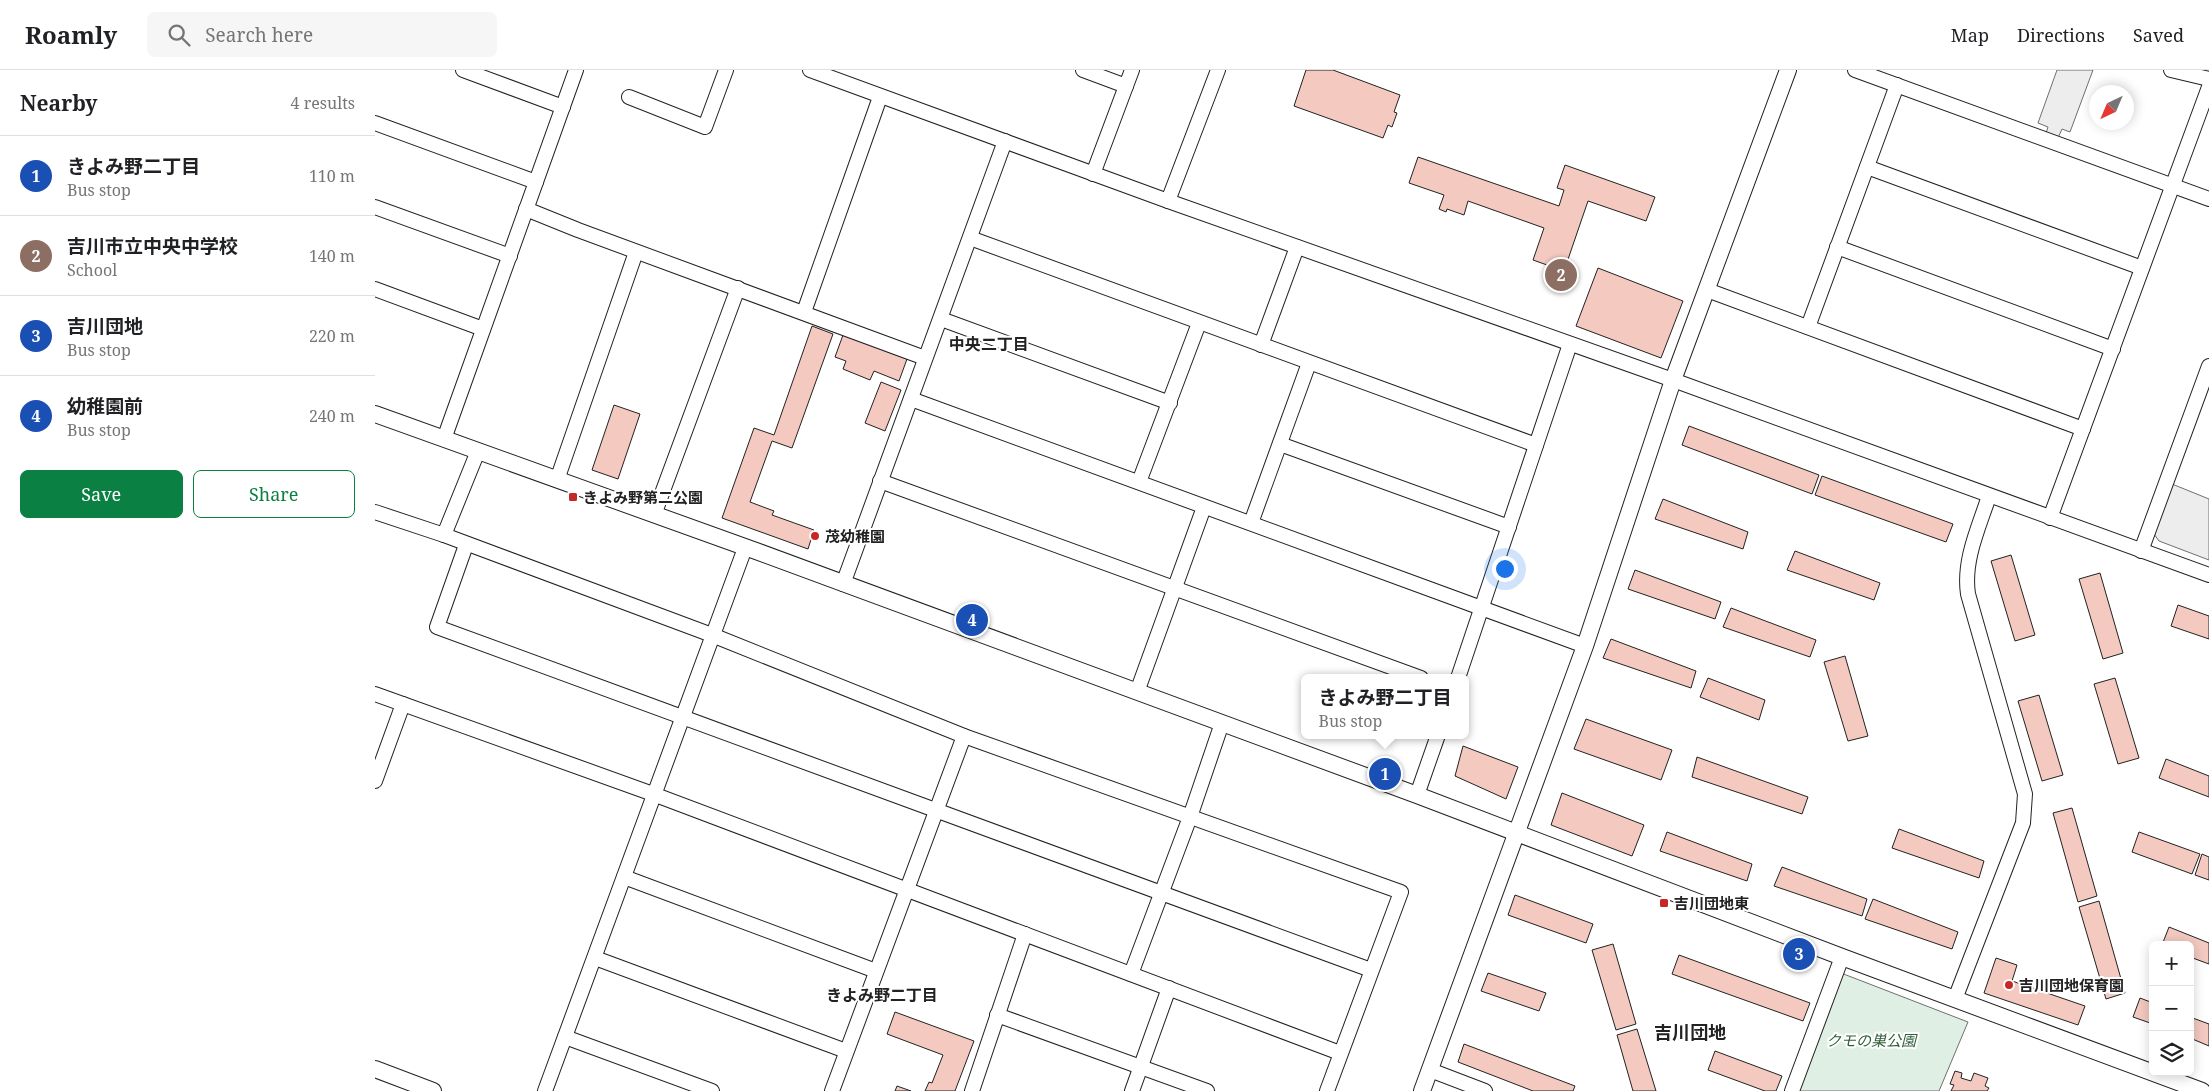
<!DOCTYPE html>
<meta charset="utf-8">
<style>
body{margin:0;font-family:"Noto Serif","Noto Sans JP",serif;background:#f6f6f6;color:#202124}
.controls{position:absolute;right:15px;bottom:15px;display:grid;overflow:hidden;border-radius:8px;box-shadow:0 2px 12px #0003}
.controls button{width:45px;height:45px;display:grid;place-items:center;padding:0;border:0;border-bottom:1px solid #e0e0e0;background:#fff;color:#202124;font:25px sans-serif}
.compass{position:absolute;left:1714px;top:15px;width:45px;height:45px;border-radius:50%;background:#fff;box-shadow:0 2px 12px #0003;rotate:224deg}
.you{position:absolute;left:1129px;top:498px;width:18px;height:18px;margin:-12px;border:4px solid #fff;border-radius:50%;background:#1a73e8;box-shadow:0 0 0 8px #1a73e833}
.badge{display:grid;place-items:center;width:32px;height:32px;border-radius:50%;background:#0b8043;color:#fff;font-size:16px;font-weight:700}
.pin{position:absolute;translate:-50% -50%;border:2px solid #fff;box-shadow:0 1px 5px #0006}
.popup{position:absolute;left:926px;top:604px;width:168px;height:65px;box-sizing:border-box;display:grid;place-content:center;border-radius:8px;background:#fff;filter:drop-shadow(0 1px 4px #0005);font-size:16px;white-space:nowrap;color:#757577}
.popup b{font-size:19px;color:#202124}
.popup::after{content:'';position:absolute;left:50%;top:100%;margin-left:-10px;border:10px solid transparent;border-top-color:#fff}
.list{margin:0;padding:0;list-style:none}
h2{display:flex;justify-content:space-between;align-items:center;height:65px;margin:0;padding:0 20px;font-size:21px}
h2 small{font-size:16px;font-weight:400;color:#757577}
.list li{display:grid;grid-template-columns:32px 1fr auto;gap:15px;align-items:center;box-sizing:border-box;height:80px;padding:0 20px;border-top:1px solid #e0e0e0}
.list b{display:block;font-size:19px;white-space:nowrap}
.list p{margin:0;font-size:16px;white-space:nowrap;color:#757577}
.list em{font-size:16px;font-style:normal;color:#757577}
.actions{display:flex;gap:10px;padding:15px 20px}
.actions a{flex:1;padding:11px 0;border:1px solid #0b8043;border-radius:8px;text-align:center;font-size:18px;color:#0b8043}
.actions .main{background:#0b8043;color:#fff}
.icon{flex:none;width:28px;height:28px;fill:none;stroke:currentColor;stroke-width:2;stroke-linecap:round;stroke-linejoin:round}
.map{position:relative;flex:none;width:1834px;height:1021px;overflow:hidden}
header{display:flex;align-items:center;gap:30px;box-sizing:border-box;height:70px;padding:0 25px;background:#fff;border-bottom:1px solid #e0e0e0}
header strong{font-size:24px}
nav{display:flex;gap:28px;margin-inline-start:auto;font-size:18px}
.search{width:350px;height:45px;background:#f6f6f6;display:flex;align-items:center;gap:12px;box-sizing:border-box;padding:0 18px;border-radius:8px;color:#757577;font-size:19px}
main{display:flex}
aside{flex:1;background:#fff}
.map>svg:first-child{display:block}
.green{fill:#e0efe3;stroke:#6f6f6f}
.parking{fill:#ededed;stroke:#6f6f6f}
.building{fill:#f3c9c0;stroke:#222}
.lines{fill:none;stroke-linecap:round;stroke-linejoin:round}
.minor-casing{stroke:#222;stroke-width:16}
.tertiary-casing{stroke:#222;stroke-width:18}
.minor{stroke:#fff;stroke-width:14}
.tertiary{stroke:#fff;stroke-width:16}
.poi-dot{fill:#c62828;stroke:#fff;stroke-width:2}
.labels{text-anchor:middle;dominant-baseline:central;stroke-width:4;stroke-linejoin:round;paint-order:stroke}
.poi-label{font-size:15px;font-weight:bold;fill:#222;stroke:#fff;text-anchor:start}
.park-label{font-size:15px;font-style:italic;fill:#2f5e38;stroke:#fff}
.neighbourhood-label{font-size:16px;font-weight:bold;fill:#222;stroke:#fff}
.quarter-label{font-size:18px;font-weight:bold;fill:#222;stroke:#fff}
</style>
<header>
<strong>Roamly</strong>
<div class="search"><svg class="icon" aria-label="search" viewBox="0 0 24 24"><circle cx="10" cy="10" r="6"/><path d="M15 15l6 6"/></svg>Search here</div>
<nav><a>Map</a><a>Directions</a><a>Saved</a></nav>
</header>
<main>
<aside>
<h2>Nearby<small>4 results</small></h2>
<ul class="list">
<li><span class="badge" style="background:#1a4fb4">1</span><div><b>きよみ野二丁目</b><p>Bus stop</p></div><em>110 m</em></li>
<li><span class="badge" style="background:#8d6e63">2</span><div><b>吉川市立中央中学校</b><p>School</p></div><em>140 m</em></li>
<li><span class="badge" style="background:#1a4fb4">3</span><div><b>吉川団地</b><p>Bus stop</p></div><em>220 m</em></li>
<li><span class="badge" style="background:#1a4fb4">4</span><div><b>幼稚園前</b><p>Bus stop</p></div><em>240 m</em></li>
</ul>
<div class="actions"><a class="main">Save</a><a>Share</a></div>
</aside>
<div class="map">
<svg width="1834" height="1021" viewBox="0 0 1834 1021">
<rect width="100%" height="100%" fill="#fff"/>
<polygon class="green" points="1466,903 1593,952 1564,1021 1422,1021"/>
<g class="parking">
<polygon points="1682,0 1718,0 1695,62 1687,59 1683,68 1671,63 1673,57 1663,53"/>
<polygon points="1797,414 1834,429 1834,490 1784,471 1779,464"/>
</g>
<g class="building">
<polygon points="931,0 958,0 1025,25 1019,42 1022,43 1017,57 1013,55 1008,68 919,36"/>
<polygon points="1043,87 1184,136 1189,120 1182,118 1190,95 1280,127 1271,151 1213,131 1189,201 1158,190 1169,158 1093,131 1089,145 1072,139 1071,142 1064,139 1069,125 1034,113"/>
<polygon points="1223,198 1308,231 1286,288 1201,256"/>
<polygon points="437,256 458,264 417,378 397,371 375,432 399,441 397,445 439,460 433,479 347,448 379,358 399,365"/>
<polygon points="468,265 532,289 524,311 499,301 495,310 468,299 471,291 460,287"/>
<polygon points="506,312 526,320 510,361 490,353"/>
<polygon points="239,335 265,344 243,409 217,400"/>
<polygon points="1314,356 1444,405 1437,424 1307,375"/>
<polygon points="1447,406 1578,454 1571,472 1440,425"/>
<polygon points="1288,429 1373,462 1368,479 1280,449"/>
<polygon points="1420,481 1505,513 1499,530 1412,500"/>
<polygon points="1636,485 1660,565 1640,571 1616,491"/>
<polygon points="1260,500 1346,532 1340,549 1253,519"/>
<polygon points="1725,503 1748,583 1728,589 1704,509"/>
<polygon points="1803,535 1834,546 1834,569 1796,556"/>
<polygon points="1356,538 1441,570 1435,587 1348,557"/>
<polygon points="1236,569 1321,601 1316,618 1228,588"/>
<polygon points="1470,586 1493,666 1473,671 1449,592"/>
<polygon points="1333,608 1390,630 1384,650 1325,627"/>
<polygon points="1740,608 1764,688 1743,694 1719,614"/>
<polygon points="1664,625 1688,705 1667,711 1643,631"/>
<polygon points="1211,649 1297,680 1286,710 1199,679"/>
<polygon points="1088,676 1143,697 1131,729 1080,706"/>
<polygon points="1322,687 1433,727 1427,744 1317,707"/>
<polygon points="1791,689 1834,706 1834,727 1784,708"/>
<polygon points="1187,723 1269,755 1257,786 1176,755"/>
<polygon points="1697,738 1722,826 1703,832 1678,743"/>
<polygon points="1524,759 1609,791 1604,808 1517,778"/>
<polygon points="1292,762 1377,794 1372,811 1285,781"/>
<polygon points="1764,762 1825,784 1817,804 1757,782"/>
<polygon points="1827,784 1834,787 1834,810 1820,805"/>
<polygon points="1407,797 1492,829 1487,846 1399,816"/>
<polygon points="1140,825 1218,854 1211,873 1133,845"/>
<polygon points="1498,829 1583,862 1577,879 1490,849"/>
<polygon points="1724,831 1750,923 1731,929 1704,837"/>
<polygon points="1794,857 1834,873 1834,894 1815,887 1815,875 1787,875"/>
<polygon points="1238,874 1261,954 1241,960 1217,880"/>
<polygon points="1304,885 1435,933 1428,951 1297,904"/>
<polygon points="1621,888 1642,895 1637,911 1710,936 1703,955 1609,923"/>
<polygon points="1113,903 1171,923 1164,941 1106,921"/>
<polygon points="1765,928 1778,933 1778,954 1758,947"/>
<polygon points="520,942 599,971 580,1021 550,1021 554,1012 557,1013 568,985 512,964"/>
<polygon points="1815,947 1834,954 1834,976 1815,968"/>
<polygon points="1262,959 1281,1021 1258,1021 1242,965"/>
<polygon points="1089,974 1200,1016 1198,1021 1158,1021 1083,992"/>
<polygon points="1340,981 1407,1006 1401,1021 1390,1021 1333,1000"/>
<polygon points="1580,1001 1587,1003 1586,1008 1596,1011 1599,1003 1613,1008 1610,1016 1614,1018 1612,1021 1576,1021 1579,1015 1575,1014"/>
<polygon points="522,1016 536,1021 520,1021"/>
</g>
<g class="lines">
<defs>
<g id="minor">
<polyline points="88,0 188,37"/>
<polyline points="435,0 793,131 1298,310 1834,505"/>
<polyline points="708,0 751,16"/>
<polyline points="1480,0 1834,129"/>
<polyline points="1796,0 1834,9"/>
<polyline points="254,27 330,57 351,0"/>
<polyline points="0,53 161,112"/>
<polyline points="1492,97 1767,198"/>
<polyline points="718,104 757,0"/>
<polyline points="793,131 843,0"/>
<polyline points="0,137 135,186"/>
<polyline points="151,139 203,160 550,288"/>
<polyline points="595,168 1161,375"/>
<polyline points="1462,177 1738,279"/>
<polyline points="0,219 108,259"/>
<polyline points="1332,220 1708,359"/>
<polyline points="429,242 505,27"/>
<polyline points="566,249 795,333"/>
<polyline points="1433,257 1522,15"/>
<polyline points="886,275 922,177"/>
<polyline points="536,329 1210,576"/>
<polyline points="69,369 201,0"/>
<polyline points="905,374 1134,457"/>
<polyline points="182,410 261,182"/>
<polyline points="505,411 1046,608"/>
<polyline points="764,412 824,253"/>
<polyline points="0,442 69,465 337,565 589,666 1026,822 952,1021"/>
<polyline points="279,445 363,218"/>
<polyline points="1675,448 1834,17"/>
<polyline points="876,453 934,293"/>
<polyline points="69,465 103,381"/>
<polyline points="91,475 62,557 996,900"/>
<polyline points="1766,481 1834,296"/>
<polyline points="468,514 630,71"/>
<polyline points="1083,608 1195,274"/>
<polyline points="762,622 829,437"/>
<polyline points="0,624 278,724 965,983"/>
<polyline points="0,711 28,634"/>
<polyline points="1042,725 1063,665"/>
<polyline points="249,807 501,901"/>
<polyline points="220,888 471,981"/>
<polyline points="756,904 815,747 847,653"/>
<path d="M1580,929l68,-176 2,-29 -57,-200c-5,-34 11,-67 21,-98"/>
<polyline points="622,945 832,1021"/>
<polyline points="190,967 337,1021"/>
<polyline points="1055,1000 1110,1021"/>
<path d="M170,1021c67,-181 133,-362 200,-543"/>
<polyline points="457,1021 589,666"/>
<polyline points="597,1021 650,864"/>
<polyline points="757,1021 794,918"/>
<polyline points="1417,1021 1467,887"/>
</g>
<g id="tertiary">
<polyline points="0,344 381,481 1042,725 1467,887 1827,1021"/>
<polyline points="0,999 58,1021"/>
<polyline points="1047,1021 1210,576 1298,310 1413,0"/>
</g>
</defs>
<use href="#minor" class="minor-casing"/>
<use href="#tertiary" class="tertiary-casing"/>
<use href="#minor" class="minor"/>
<use href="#tertiary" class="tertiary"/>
</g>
<g class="poi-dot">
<rect x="193" y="422" width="10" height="10" rx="2.5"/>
<circle cx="440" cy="466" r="5"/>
<rect x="1284" y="828" width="10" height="10" rx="2.5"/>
<circle cx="1634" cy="915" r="5"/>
</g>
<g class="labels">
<g class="poi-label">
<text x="208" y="427">きよみ野第二公園</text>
<text x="450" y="466">茂幼稚園</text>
<text x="1299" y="833">吉川団地東</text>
<text x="1644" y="915">吉川団地保育園</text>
</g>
<g class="park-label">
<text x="1496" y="970">クモの巣公園</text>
</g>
<g class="neighbourhood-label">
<text x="614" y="274">中央二丁目</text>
<text x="507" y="925">きよみ野二丁目</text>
</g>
<g class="quarter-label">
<text x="1315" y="962">吉川団地</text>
</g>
</g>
</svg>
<div class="controls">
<button>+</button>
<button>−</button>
<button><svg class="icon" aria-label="layers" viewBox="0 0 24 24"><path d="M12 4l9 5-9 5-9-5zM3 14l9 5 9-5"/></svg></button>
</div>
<svg class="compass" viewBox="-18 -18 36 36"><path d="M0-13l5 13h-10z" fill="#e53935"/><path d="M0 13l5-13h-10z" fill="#757577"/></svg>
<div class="you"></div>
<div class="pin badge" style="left:1010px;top:704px;background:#1a4fb4">1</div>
<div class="popup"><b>きよみ野二丁目</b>Bus stop</div>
<div class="pin badge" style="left:1186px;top:205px;background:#8d6e63">2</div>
<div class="pin badge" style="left:1424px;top:884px;background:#1a4fb4">3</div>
<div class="pin badge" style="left:597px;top:550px;background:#1a4fb4">4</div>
</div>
</main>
